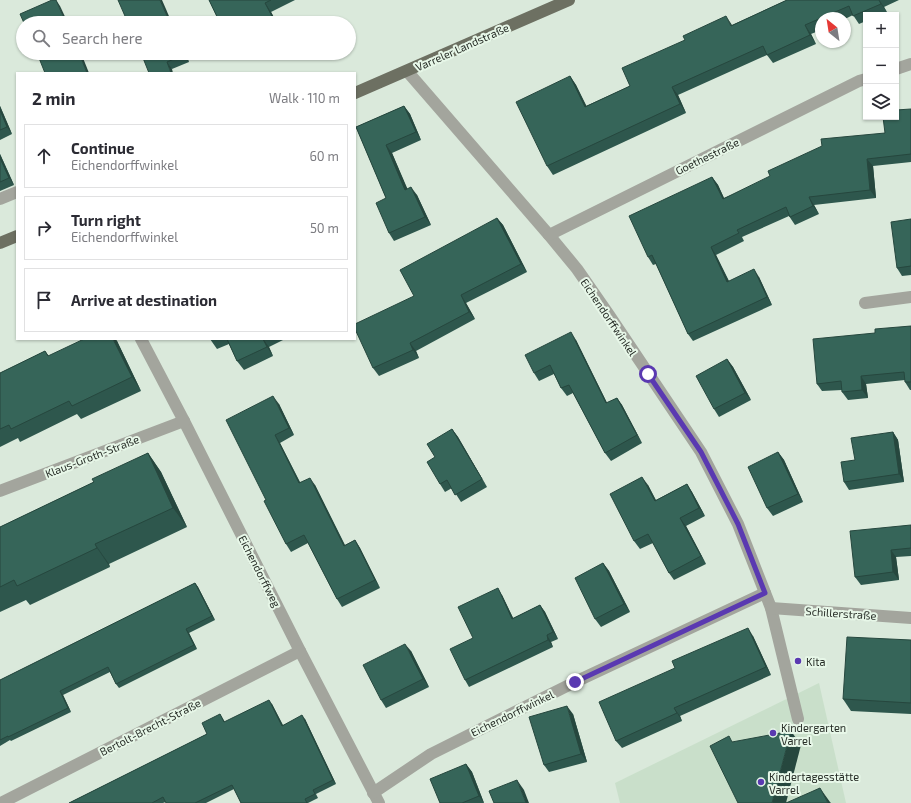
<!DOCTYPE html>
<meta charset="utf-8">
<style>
body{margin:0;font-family:"Exo 2",sans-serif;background:#f7f7f7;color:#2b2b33}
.controls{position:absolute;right:12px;top:12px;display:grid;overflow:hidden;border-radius:0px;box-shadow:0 1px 3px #0004}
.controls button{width:36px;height:36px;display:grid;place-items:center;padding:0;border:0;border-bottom:1px solid #e1e1e2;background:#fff;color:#2b2b33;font:20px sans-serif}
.compass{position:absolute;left:815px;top:12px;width:36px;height:36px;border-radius:50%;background:#fff;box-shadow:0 1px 3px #0004;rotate:330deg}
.stop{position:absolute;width:12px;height:12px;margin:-9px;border:3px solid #5a39b1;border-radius:50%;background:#fff}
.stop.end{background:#5a39b1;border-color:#fff;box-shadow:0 1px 4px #0008}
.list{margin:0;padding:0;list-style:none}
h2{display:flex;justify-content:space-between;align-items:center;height:52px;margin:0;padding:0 16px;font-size:17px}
h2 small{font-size:13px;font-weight:400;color:#7c7c81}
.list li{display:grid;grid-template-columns:26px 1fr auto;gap:12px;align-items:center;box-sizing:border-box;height:64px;margin:0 8px 8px;padding:0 8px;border:1px solid #e1e1e2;border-radius:0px}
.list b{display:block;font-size:15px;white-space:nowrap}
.list p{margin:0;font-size:13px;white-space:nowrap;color:#7c7c81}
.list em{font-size:13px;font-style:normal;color:#7c7c81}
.icon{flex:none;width:22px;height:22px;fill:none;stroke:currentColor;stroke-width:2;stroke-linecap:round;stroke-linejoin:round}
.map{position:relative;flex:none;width:911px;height:803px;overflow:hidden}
.search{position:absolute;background:#fff;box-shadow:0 1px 3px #0004;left:16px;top:16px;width:340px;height:44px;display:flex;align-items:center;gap:10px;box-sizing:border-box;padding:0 14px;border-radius:22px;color:#7c7c81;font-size:15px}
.panel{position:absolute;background:#fff;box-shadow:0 1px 3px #0004;left:16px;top:72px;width:340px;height:268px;border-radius:0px}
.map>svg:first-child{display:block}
.built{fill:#c9dfca}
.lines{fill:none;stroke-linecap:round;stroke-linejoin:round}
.minor{stroke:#a3a59d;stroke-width:12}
.major{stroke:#6d7062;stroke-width:12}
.wall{fill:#2e574d}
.shaded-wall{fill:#26473e}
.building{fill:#366559;stroke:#26473e}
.route{stroke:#5a39b1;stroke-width:5}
.poi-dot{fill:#5a39b1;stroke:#e7f7e8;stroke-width:1.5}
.labels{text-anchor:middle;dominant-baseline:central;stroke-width:4;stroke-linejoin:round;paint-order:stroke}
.street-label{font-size:11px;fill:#272d27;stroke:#e7f7e8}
.poi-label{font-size:11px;fill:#272d27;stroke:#e7f7e8;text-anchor:start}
</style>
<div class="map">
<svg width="911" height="803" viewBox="0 0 911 803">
<rect width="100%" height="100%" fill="#dae9db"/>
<polygon class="built" points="819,683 846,803 620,803 615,783"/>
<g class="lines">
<g class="minor">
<polyline points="896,69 911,64"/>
<polyline points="407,71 549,235 577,269 609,315 701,452 738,524 771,608 798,719"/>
<polyline points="0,199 17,192"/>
<polyline points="549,235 859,81 866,79"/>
<polyline points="865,303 911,297"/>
<polyline points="141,339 184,421 300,651 379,803"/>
<polyline points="0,491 184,421"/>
<polyline points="771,608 911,618"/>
<polyline points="373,793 431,754 575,682 765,593"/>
<polyline points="1,803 300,651"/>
</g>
<g class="major">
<polyline points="355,93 569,0"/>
<polyline points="0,243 17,236"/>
</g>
</g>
<g class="wall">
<polygon points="209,0 295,0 271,12 277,23 220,23"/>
<polygon points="787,0 899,0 884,7 887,12 880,15 866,15 866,21 859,24 853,15 845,19 845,18 821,18 821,30 811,34 816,44 773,63 767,55 678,95 686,113 553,175 547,166 570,76 576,85 586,106 630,86 685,40 732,25"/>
<polygon points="141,53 185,53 189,62 172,69"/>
<polygon points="0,106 12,134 0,140"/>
<polygon points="404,106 410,114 421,140 392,153 407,189 417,195 431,225 394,241 389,233 386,198 356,127"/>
<polygon points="911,109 911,162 873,166 876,198 814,205 819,214 795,225 789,216 742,237 744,241 716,255 729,281 759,277 772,305 693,341 688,334 656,264 653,265 648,257 712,177 718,185 724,198 885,133"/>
<polygon points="0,154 14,185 0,191"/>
<polygon points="497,218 503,225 527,272 466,303 475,319 416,351 419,358 379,376 373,368 414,296"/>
<polygon points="911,219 911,275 902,276 897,268"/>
<polygon points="911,326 911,390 910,390 905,382 905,380 866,384 868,398 848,400 842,392 842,390 822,391 817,384 875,333"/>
<polygon points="210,339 285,339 269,347 273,356 244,370 237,361 229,344 217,349"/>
<polygon points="576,340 607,403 617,398 622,405 642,443 611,461 605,453 573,393 567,396 561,388 554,374 539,381 534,373"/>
<polygon points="117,341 141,391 81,419 77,414 20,442 18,438 0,447 0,373 45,351 49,356"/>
<polygon points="727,359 733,367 751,400 719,417 714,409"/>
<polygon points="279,404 294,435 280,443 300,482 315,485 345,545 355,540 360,548 380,588 342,607 337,599 308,543 291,552 286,544 266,500"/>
<polygon points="452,429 458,437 487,487 461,502 452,488 445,492 440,484 435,457"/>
<polygon points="893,432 898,440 904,482 849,490 844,482 855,460"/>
<polygon points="778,452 784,460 803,502 773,516 767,508"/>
<polygon points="148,453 161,472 187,527 109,564 110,567 30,605 26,600 0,612 0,527 94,482"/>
<polygon points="687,484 692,492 705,516 686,526 706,564 674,580 669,573 653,543 640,549 634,541 648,485 656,500"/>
<polygon points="911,525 911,556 896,557 899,580 861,585 855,577"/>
<polygon points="603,563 609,571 630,612 601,627 595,619"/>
<polygon points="195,583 198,587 215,620 189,633 197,649 119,688 116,684 110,672 63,695 71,712 11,741 10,740 0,746 0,680"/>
<polygon points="502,595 513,618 540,605 545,612 558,639 551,642 553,647 469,687 465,680 473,638"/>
<polygon points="753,636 771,675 680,716 682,721 622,748 616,741 675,668"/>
<polygon points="911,640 911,714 851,711 843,699"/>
<polygon points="411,651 429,687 386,708 381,700"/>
<polygon points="272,704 283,725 305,719 336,784 316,794 318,798 308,803 241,803 234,789 206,803 166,803 166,802 163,803 69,803 207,734 220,714 225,722"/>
<polygon points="573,714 587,762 549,772 544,765"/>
<polygon points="466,764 472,772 484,803 440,803"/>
</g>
<g class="shaded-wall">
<polygon points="56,0 60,6 68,23 66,23"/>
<polygon points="160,0 162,0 172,23 170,23"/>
<polygon points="879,0 884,7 887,12 881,4"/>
<polygon points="265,3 271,12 277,23 276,23 275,22"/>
<polygon points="726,16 732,25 731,26"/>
<polygon points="805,25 811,34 816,44 810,35"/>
<polygon points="79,53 81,53 89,73 87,73"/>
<polygon points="183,53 185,53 189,62 183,55"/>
<polygon points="167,62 172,69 173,73 171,73"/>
<polygon points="570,76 576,85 591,115 585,107"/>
<polygon points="672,87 678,95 686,113 680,104"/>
<polygon points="0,106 12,134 7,127 0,110"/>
<polygon points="404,106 410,114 421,140 416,132"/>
<polygon points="386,145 392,153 411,197 405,190"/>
<polygon points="0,154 14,185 9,178 0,158"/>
<polygon points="867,159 873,166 876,198 870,190"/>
<polygon points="712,177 718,185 728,207 723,199"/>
<polygon points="411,187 417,195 431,225 425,217"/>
<polygon points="809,197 814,205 819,214 813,206"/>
<polygon points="497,218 503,225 527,272 521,264"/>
<polygon points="711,247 716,255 733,290 727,282"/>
<polygon points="754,269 759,277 772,305 767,297"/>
<polygon points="461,295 466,303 475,319 469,312"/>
<polygon points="571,332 576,340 611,411 606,403"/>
<polygon points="113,339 116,339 117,341 141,391 132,377"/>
<polygon points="263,339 269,347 273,356 267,347"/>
<polygon points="410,343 416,351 419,358 413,350"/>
<polygon points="727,359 733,367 751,400 745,393"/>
<polygon points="861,376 866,384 868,398 862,390"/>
<polygon points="273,396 279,404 294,435 289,428"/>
<polygon points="617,398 622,405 642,443 637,435"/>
<polygon points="452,429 458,437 487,487 482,479"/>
<polygon points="893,432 898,440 904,482 899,474"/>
<polygon points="275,435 280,443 304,491 299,483"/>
<polygon points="778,452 784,460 803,502 798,494"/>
<polygon points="148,453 161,472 187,527 173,508"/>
<polygon points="642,477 648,485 660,509 655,501"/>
<polygon points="310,478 315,485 349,554 344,546"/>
<polygon points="687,484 692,492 705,516 699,508"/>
<polygon points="680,518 686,526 706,564 701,556"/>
<polygon points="355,540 360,548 380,588 375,580"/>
<polygon points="95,544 109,564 110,567 97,548"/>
<polygon points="891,550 896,557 899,580 893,572"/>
<polygon points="603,563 609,571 630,612 624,604"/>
<polygon points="195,583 198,587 215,620 212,616"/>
<polygon points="498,588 502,595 517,626 512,619"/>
<polygon points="540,605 545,612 558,639 553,632"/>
<polygon points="748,628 753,636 771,675 766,667"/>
<polygon points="186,629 189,633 197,649 194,645"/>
<polygon points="547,635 551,642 553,647 548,640"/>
<polygon points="405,644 411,651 429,687 423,679"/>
<polygon points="60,691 63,695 71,712 68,708"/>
<polygon points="269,700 272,704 285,730 282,726"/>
<polygon points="567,706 573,714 587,762 581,754"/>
<polygon points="674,708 680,716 682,721 677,713"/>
<polygon points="302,715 305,719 336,784 333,780"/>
<polygon points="791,731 801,745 786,803 772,803"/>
<polygon points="466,764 472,772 484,803 479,796"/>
<polygon points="517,780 524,790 529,803 526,803"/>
<polygon points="820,788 830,802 831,803 828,803"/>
</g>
<g class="building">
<polygon points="52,0 56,0 66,23 24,23 20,14"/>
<polygon points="118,0 160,0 170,23 128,23"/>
<polygon points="209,0 271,0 265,3 275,22 272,23 220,23"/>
<polygon points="787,0 879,0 881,4 853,16 849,6 805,25 810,35 767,55 763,46 672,87 680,104 547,166 516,102 570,76 585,107 630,86 622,68 685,40 683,36 726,16 731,26"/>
<polygon points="37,53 79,53 87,73 45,73"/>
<polygon points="141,53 183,53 183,55 167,62 171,73 149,73"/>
<polygon points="404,106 416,132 386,145 405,190 411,187 425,217 389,233 376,203 386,198 356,127"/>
<polygon points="911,109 911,154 867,159 870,190 809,197 813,206 790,217 786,207 737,230 739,233 711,247 727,282 754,269 767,297 688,334 652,255 648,257 629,216 712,177 723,199 770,176 768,171 822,146 821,139 885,133 883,117 896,117 896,110"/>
<polygon points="0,110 7,127 0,130"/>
<polygon points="0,158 9,178 0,182"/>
<polygon points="497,218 521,264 461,295 469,312 410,343 413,350 373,368 355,329 355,324 414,296 400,270"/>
<polygon points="911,219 911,266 897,268 891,222"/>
<polygon points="911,326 911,382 905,382 904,372 861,376 862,390 842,392 841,381 817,384 813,339 875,333 875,329"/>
<polygon points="571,332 606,403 617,398 637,435 605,453 569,385 561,388 550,365 534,373 525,355"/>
<polygon points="84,339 113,339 132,377 72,406 69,401 11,429 9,425 0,429 0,373 45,351 48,356"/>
<polygon points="227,339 263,339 267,347 237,361"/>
<polygon points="727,359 745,393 714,409 696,376"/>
<polygon points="273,396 289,428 275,435 299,483 310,478 344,546 355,540 375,580 337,599 304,535 286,544 264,501 266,500 226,420"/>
<polygon points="452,429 482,479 455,495 447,480 440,484 427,462 435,457 427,444"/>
<polygon points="893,432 899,474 844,482 841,462 855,460 851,438"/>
<polygon points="778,452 798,494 767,508 748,467"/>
<polygon points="148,453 173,508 95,544 97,548 17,586 14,580 0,587 0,527 94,482 92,479"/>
<polygon points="642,477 655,501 687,484 699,508 680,518 701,556 669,573 648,534 634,541 610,494"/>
<polygon points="911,525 911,548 891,550 893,572 855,577 850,531"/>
<polygon points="603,563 624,604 595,619 575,578"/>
<polygon points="195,583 212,616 186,629 194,645 116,684 108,667 60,691 68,708 8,737 8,736 0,740 0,680"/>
<polygon points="498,588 512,619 540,605 553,632 547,635 548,640 465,680 450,649 473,638 458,607"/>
<polygon points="748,628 766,667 674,708 677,713 616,741 599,702 675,668 672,661"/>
<polygon points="847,637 911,640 911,703 843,699"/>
<polygon points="405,644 423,679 381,700 363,665"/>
<polygon points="269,700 282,726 302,715 333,780 313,790 315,794 305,799 307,803 241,803 232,785 195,803 166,803 163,797 152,803 69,803 207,734 202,723 220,714 224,722"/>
<polygon points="567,706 581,754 544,765 529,717"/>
<polygon points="791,731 772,803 738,803 710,746 729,736 732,742"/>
<polygon points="466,764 479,796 462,803 440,803 430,779"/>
<polygon points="517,780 526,803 494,803 489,791"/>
<polygon points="820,788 828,803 786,803"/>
</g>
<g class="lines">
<polyline class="route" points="575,682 765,593 738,524 701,452 648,374"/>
</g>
<g class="poi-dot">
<circle cx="798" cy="661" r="4"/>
<circle cx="773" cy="733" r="4"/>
<circle cx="761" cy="782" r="4"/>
</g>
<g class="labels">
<g class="street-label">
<text transform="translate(462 47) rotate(-24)">Varreler Landstraße</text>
<text transform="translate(707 156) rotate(-26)">Goethestraße</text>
<text transform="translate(609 317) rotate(56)">Eichendorffwinkel</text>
<text transform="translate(92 456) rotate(-21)">Klaus-Groth-Straße</text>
<text transform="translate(260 571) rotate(63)">Eichendorffweg</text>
<text transform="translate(841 613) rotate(4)">Schillerstraße</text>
<text transform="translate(512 713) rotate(-26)">Eichendorffwinkel</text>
<text transform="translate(150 727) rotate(-27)">Bertolt-Brecht-Straße</text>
</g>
<g class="poi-label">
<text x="806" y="661">Kita</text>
<text x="781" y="727">Kindergarten<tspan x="781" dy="13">Varrel</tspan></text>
<text x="769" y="776">Kindertagesstätte<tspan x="769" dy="13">Varrel</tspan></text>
</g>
</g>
</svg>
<div class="controls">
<button>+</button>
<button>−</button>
<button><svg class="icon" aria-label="layers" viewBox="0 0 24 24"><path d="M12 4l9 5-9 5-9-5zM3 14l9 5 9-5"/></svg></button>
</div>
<svg class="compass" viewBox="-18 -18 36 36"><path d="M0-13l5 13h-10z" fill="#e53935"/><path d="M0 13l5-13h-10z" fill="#7c7c81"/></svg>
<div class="stop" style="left:648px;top:374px"></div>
<div class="stop end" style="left:575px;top:682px"></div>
<div class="search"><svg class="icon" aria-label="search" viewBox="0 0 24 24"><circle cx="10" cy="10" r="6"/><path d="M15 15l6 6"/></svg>Search here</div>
<section class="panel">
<h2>2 min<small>Walk · 110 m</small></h2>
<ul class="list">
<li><svg class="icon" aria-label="ahead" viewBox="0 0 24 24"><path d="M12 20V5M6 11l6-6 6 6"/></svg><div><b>Continue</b><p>Eichendorffwinkel</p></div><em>60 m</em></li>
<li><svg class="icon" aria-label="right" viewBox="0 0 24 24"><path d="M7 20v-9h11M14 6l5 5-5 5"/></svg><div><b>Turn right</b><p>Eichendorffwinkel</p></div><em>50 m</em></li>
<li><svg class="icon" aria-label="arrive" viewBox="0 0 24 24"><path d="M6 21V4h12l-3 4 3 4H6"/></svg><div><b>Arrive at destination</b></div></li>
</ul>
</section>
</div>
